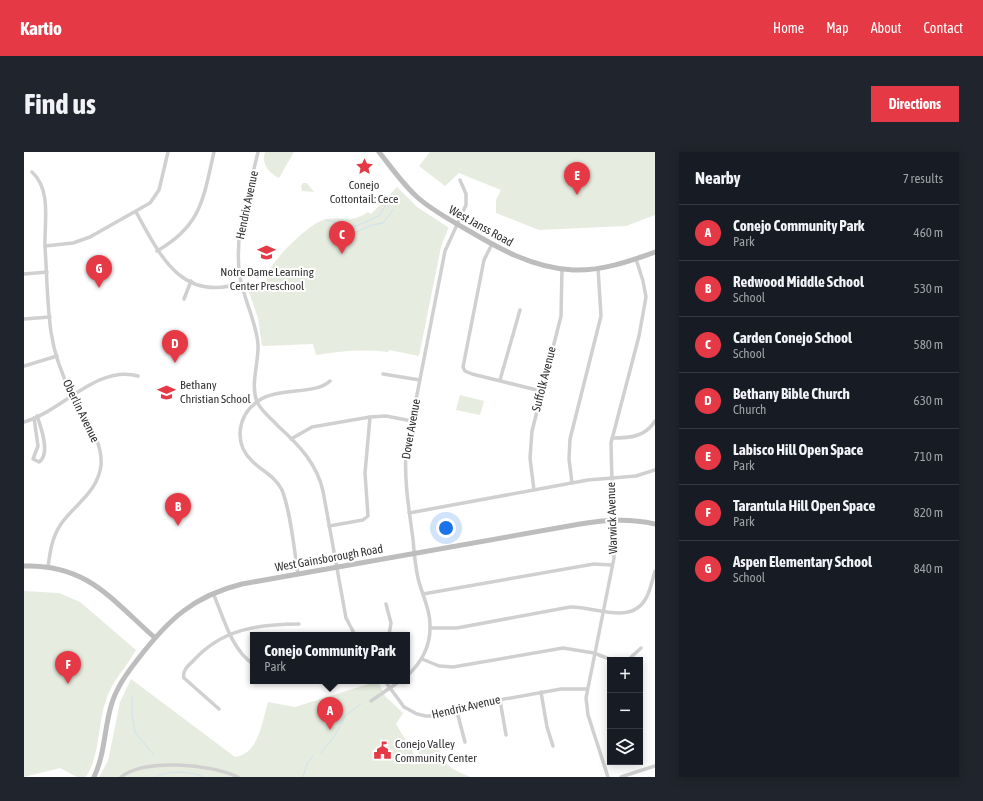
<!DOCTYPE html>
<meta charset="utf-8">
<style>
body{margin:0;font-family:"Asap Condensed",sans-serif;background:#20242c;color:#f1f3f6}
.controls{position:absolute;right:12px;bottom:12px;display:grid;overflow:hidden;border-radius:0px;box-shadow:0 2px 10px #0003}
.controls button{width:36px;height:36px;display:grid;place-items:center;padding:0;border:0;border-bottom:1px solid #363941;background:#171b24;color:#f1f3f6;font:20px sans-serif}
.you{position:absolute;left:422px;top:376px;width:14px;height:14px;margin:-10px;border:3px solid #fff;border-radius:50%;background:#1a73e8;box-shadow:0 0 0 6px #1a73e833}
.badge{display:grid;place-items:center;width:26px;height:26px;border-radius:50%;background:#e63946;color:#fff;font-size:13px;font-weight:700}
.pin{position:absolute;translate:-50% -33px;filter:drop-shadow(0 1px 2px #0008)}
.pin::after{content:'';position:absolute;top:21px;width:14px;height:12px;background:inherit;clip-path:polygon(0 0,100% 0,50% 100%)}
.popup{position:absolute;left:226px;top:480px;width:160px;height:52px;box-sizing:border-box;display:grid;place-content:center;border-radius:0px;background:#171b24;filter:drop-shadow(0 1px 3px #0005);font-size:13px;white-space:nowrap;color:#9ea1a6}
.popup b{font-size:15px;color:#f1f3f6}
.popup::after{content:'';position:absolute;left:50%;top:100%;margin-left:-8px;border:8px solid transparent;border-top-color:#171b24}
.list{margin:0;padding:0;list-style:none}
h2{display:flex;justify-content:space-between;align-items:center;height:52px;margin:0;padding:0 16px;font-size:17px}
h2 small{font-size:13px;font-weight:400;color:#9ea1a6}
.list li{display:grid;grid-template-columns:26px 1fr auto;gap:12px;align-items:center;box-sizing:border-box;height:56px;padding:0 16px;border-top:1px solid #363941}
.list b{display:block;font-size:15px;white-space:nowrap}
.list p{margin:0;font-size:13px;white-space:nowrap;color:#9ea1a6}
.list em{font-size:13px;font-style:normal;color:#9ea1a6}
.icon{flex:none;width:22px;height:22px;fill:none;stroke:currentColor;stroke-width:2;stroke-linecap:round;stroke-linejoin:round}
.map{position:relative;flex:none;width:631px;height:625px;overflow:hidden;border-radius:0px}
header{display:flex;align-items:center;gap:24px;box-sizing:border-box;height:56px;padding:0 20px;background:#e63946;color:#fff}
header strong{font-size:19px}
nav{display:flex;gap:22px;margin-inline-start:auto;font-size:14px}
.intro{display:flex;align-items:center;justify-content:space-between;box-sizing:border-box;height:96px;padding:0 24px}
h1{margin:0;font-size:28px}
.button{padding:10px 18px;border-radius:0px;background:#e63946;color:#fff;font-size:14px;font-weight:700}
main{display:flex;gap:24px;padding:0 24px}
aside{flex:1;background:#171b24;border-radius:0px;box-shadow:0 2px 10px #0003}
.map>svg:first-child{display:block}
.green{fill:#e6ecdf}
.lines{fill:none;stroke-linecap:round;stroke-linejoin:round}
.stream{stroke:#cfe2ee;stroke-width:1}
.street{stroke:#d0d0d0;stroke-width:3.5}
.secondary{stroke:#bdbdbd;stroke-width:5}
.labels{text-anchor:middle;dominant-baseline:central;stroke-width:4;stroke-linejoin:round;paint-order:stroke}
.poi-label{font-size:12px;fill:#333;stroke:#fff}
.street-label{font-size:12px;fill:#333;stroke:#fff}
</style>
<header>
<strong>Kartio</strong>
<nav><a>Home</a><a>Map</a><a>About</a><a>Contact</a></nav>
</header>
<div class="intro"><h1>Find us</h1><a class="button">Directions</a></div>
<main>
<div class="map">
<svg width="631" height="625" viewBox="0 0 631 625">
<rect width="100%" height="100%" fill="#fff"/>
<g class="green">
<path d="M241,0h29l-15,26c-10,-5 -18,-14 -14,-26z"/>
<polygon points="406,0 631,0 631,63 602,74 515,78 472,61 472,48 477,38 435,21 421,34 395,14"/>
<polygon points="279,31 283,31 290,40 278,39 277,34"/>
<path d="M373,35l20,20 31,20v2l-7,18 -22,109 -30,-6 -1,2c-24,-3 -48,-1 -72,3l-3,-11 -51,2 -4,-28 -9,-26 16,-6c2,-6 4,-14 7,-20 8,-13 41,-46 55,-47 17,-2 25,4 41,-7l3,2z"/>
<polygon points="436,243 460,249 456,263 432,258"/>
<path d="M0,439l35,2 21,9 56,48c-10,18 -24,31 -30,50 -9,26 -5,53 -20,77h-9l-17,-9 -36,9z"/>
<path d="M107,527l104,78c24,-3 27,-36 33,-55l27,5 83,-26 7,15 18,17 -7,11 21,35 3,-10 9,-3 10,3c6,19 14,20 31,28h-371l9,-16 12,-59z"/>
</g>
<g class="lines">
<g class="stream">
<polyline points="302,68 311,70 323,78 332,80 348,73 359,71 369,58"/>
<polyline points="309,70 332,74 355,64 361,54 377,44"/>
<polyline points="108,544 108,563 111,580 130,603"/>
<polyline points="297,601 310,585 322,563 337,552"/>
<path d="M132,625c11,-7 36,-6 48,0"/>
<polyline points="279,625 283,612 289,604"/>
</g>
<g class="street">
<path d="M234,0c-9,40 -25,83 -18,125 4,23 16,44 18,67 1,19 -8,40 -1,58 5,10 15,17 22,25 20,18 38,37 44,64l23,127 9,17"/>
<path d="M8,20c20,18 12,52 13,75 2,28 2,57 6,85 3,21 12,45 21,63 11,22 31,44 29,70 -3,27 -26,39 -40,59 -9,13 -11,28 -13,43"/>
<path d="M112,60c24,43 45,91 105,71"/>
<polyline points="468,92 460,108 439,215 441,219 448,222 517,239"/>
<polyline points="21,94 49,91 66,85 126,51 135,38 144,0"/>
<path d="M133,99c45,-26 46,-52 57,-99"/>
<polyline points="0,122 23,120"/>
<polyline points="160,147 167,129"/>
<polyline points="0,167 26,165"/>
<polyline points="0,214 33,204"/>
<polyline points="359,222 396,228"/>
<polyline points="476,228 496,158"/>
<path d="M10,266l4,28 -5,13 6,3c12,-8 2,-35 -2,-46"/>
<path d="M0,270c37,-10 74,-58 114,-46"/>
<path d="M588,286c18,0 33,-1 43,-17"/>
<polyline points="267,287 288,275 346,265 362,264 388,269"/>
<polyline points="548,331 545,307 546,287 577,164 574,116"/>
<polyline points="510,338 506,306 508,279 537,164 538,117"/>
<polyline points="385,361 564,328 612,324 631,318"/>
<polyline points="305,374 339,368 344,364 341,321 346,265"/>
<path d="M274,422c-4,-25 -7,-61 -16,-84 -7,-14 -20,-19 -30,-29 -19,-18 -14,-46 6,-60 19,-14 58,-6 72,-20"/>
<path d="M189,441c10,23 18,56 40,71"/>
<polyline points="399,442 570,412 588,413"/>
<polyline points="362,452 367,471 365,483"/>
<path d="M406,476h27l113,-21c26,-1 64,21 78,-13 3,-7 5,-16 7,-23"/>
<polyline points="398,507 415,514 429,515 539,496 570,501 588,508"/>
<polyline points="604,508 617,496"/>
<path d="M383,524c14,-13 23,-28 23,-48 1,-17 -8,-33 -12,-50 -3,-13 -4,-26 -5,-39 -4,-30 -9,-58 -7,-88l39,-200 21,-46v-11l-6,-14"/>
<polyline points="361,529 380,555 393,562 402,564 412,564 436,555 537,537 563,537"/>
<polyline points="517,540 523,575 529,594"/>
<polyline points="476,548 482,583"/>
<polyline points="347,549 376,529"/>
<polyline points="432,556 441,590"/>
<path d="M195,557l-35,-31c-2,-8 5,-13 10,-18 28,-31 65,-36 105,-36"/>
<path d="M97,625c24,-19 90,-13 117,0"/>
<polyline points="584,625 564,563 562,546 590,406 587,291 615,184 622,145 619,129 612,107"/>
<polyline points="597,625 631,614"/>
</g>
<g class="secondary">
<path d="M355,0c12,15 23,31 37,44 14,13 31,22 48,32 34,20 68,40 109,42 28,1 55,-8 82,-18"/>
<path d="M0,414c63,-2 87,33 130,71"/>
<path d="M70,625c11,-23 10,-47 17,-71 5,-18 16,-33 27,-47 30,-39 55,-63 104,-75l338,-60c25,-4 49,-6 75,0"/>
</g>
</g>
<defs>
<symbol id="sight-bare" viewBox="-9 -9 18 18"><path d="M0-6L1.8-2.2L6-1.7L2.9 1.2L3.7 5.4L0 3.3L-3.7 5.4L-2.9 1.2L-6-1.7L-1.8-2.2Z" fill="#e63946" stroke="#fff" stroke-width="2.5" paint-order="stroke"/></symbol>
<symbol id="school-bare" viewBox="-9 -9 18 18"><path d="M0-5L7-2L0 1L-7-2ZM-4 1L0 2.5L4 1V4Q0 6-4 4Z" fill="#e63946" stroke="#fff" stroke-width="2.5" paint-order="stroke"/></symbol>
<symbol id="civic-bare" viewBox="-9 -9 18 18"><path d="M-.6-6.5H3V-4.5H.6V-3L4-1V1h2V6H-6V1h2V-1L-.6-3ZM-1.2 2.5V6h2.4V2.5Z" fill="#e63946" stroke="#fff" stroke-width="2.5" paint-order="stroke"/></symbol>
</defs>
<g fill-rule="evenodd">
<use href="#sight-bare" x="328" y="2" width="25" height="25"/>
<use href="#school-bare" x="230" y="88" width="25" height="25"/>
<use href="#school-bare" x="130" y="228" width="25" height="25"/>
<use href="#civic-bare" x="346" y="586" width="25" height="25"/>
</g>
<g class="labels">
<g class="poi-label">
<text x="340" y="33">Conejo<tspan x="340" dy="14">Cottontail: Cece</tspan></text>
<text x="243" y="120">Notre Dame Learning<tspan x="243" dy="14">Center Preschool</tspan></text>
<text x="156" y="233" text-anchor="start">Bethany<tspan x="156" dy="14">Christian School</tspan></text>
<text x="371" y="592" text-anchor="start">Conejo Valley<tspan x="371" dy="14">Community Center</tspan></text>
</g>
<g class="street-label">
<text transform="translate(223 53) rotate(-78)">Hendrix Avenue</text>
<text transform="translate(457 74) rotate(29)">West Janss Road</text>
<text transform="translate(520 227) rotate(-76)">Suffolk Avenue</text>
<text transform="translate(57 259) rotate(64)">Oberlin Avenue</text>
<text transform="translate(387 277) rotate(-80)">Dover Avenue</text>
<text transform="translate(588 366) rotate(-92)">Warwick Avenue</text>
<text transform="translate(305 406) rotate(-10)">West Gainsborough Road</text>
<text transform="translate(442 555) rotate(-13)">Hendrix Avenue</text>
</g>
</g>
</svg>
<div class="controls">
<button>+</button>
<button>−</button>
<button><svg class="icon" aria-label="layers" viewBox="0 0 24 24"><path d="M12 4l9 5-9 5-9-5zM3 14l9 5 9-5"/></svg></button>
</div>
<div class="you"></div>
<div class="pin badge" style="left:306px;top:578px">A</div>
<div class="popup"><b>Conejo Community Park</b>Park</div>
<div class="pin badge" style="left:154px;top:374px">B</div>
<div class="pin badge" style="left:318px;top:102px">C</div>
<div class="pin badge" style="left:151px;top:211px">D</div>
<div class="pin badge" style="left:553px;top:43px">E</div>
<div class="pin badge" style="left:44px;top:532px">F</div>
<div class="pin badge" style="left:75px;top:136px">G</div>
</div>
<aside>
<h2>Nearby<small>7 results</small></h2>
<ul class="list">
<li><span class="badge">A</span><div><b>Conejo Community Park</b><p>Park</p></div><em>460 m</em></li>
<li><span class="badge">B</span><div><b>Redwood Middle School</b><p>School</p></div><em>530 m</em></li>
<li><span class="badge">C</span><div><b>Carden Conejo School</b><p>School</p></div><em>580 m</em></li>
<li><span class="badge">D</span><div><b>Bethany Bible Church</b><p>Church</p></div><em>630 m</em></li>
<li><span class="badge">E</span><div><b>Labisco Hill Open Space</b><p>Park</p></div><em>710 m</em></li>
<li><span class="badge">F</span><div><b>Tarantula Hill Open Space</b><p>Park</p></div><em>820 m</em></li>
<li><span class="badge">G</span><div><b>Aspen Elementary School</b><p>School</p></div><em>840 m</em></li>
</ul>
</aside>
</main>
